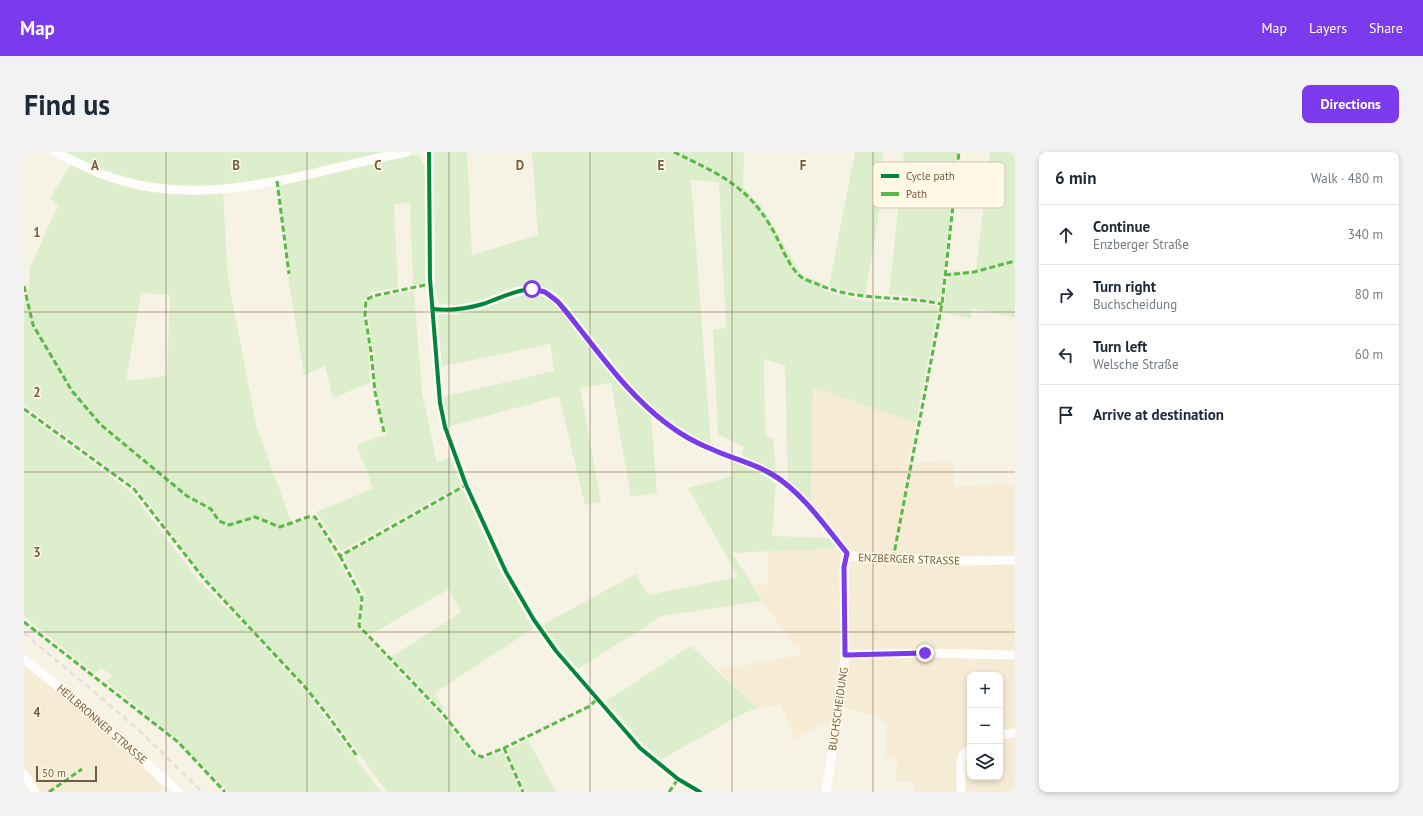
<!DOCTYPE html>
<meta charset="utf-8">
<style>
body{margin:0;font-family:"PT Sans",sans-serif;background:#f2f2f3;color:#1f2937}
.controls{position:absolute;right:12px;bottom:12px;display:grid;overflow:hidden;border-radius:8px;box-shadow:0 2px 6px #0003}
.controls button{width:36px;height:36px;display:grid;place-items:center;padding:0;border:0;border-bottom:1px solid #e0e1e3;background:#fff;color:#1f2937;font:20px sans-serif}
.scale{position:absolute;left:12px;bottom:10px;width:61px;box-sizing:border-box;padding-left:4px;border:2px solid #745c44;border-top:0;font-size:11px;line-height:14px;white-space:nowrap;color:#745c44;-webkit-text-stroke:3px #fff8e4;paint-order:stroke}
.stop{position:absolute;width:12px;height:12px;margin:-9px;border:3px solid #7c3aed;border-radius:50%;background:#fff}
.stop.end{background:#7c3aed;border-color:#fff;box-shadow:0 1px 4px #0008}
.list{margin:0;padding:0;list-style:none}
h2{display:flex;justify-content:space-between;align-items:center;height:52px;margin:0;padding:0 16px;font-size:17px}
h2 small{font-size:13px;font-weight:400;color:#747a83}
.list li{display:grid;grid-template-columns:26px 1fr auto;gap:12px;align-items:center;box-sizing:border-box;height:60px;padding:0 16px;border-top:1px solid #e0e1e3}
.list b{display:block;font-size:15px;white-space:nowrap}
.list p{margin:0;font-size:13px;white-space:nowrap;color:#747a83}
.list em{font-size:13px;font-style:normal;color:#747a83}
.icon{flex:none;width:22px;height:22px;fill:none;stroke:currentColor;stroke-width:2;stroke-linecap:round;stroke-linejoin:round}
.map{position:relative;flex:none;width:991px;height:640px;overflow:hidden;border-radius:8px}
header{display:flex;align-items:center;gap:24px;box-sizing:border-box;height:56px;padding:0 20px;background:#7c3aed;color:#fff}
header strong{font-size:19px}
nav{display:flex;gap:22px;margin-inline-start:auto;font-size:14px}
.intro{display:flex;align-items:center;justify-content:space-between;box-sizing:border-box;height:96px;padding:0 24px}
h1{margin:0;font-size:28px}
.button{padding:10px 18px;border-radius:8px;background:#7c3aed;color:#fff;font-size:14px;font-weight:700}
main{display:flex;gap:24px;padding:0 24px}
aside{flex:1;background:#fff;border-radius:8px;box-shadow:0 2px 6px #0003}
.map>svg:first-child{display:block}
.residential{fill:#f6ecd6;fill-rule:evenodd}
.green{fill:#ddeecd;fill-rule:evenodd}
.lines{fill:none;stroke-linecap:round;stroke-linejoin:round}
.minor{stroke:#fefdfb;stroke-width:9}
.rail{stroke:#e4e0e2;stroke-width:2.5;stroke-dasharray:6 4;stroke-linecap:butt}
.quiet{stroke:#58b947;stroke-width:3;stroke-dasharray:6 3;stroke-linecap:butt}
.cycleway-casing{stroke:#fff8e4;stroke-width:6}
.cycleway{stroke:#00873e;stroke-width:4}
.route{stroke:#7c3aed;stroke-width:5}
.grid{fill:none;stroke:#745c44;stroke-width:1;stroke-opacity:0.55}
.labels{text-anchor:middle;dominant-baseline:central;stroke-width:3;stroke-linejoin:round;paint-order:stroke}
.street-label{font-size:11px;fill:#745c44;stroke:#fff8e4}
.key{fill:#fff8e4;stroke:#d5c9b4;stroke-width:1}
.key-label{font-size:11px;fill:#745c44}
.grid-label{font-size:13px;text-anchor:middle;font-weight:bold;fill:#745c44;stroke:#fff8e4;stroke-width:3;stroke-linejoin:round;paint-order:stroke}
</style>
<header>
<strong>Map</strong>
<nav><a>Map</a><a>Layers</a><a>Share</a></nav>
</header>
<div class="intro"><h1>Find us</h1><a class="button">Directions</a></div>
<main>
<div class="map">
<svg width="991" height="640" viewBox="0 0 991 640">
<rect width="100%" height="100%" fill="#f6f2e4"/>
<g class="residential">
<path d="M789,235l103,36 -8,39 46,1 -1,24 62,-4v309h-101l1,-9 -20,-2 3,-23 -12,-2v-30l-6,-9 -43,-11 -3,14 -40,19 -13,-35 -24,4 -39,-39 82,-14 1,-6 -7,-3 -43,-61 17,-1v-34l79,-2 -6,-12 -30,-34zM946,523h30v102h-30z"/>
<polygon points="0,515 23,530 100,597 140,637 137,640 14,640 0,618"/>
</g>
<g class="green">
<path d="M42,0h324c-85,20 -182,50 -269,26 -18,-5 -37,-16 -55,-24z"/>
<polygon points="409,0 443,0 448,103 514,83 508,0 720,0 719,35 738,55 777,122 800,132 800,139 838,149 896,151 912,154 914,158 892,271 789,235 787,350 764,330 761,213 740,207 741,282 749,287 752,321 718,305 720,295 694,282 689,178 702,176 695,30 667,28 687,294 649,274 622,251 527,138 513,132 444,152 427,154 415,151 411,140"/>
<polygon points="831,0 859,0 854,68 841,143 805,134"/>
<polygon points="880,0 934,0 917,145 913,149 887,144 865,143"/>
<polygon points="966,0 991,0 991,166 948,156 947,167 919,160 925,120 952,118"/>
<polygon points="384,3 395,4 401,14 404,128 402,131 389,133 386,50 370,53 374,136 348,140 339,148 339,162 345,196 346,231 309,246 301,214 280,223 264,125 266,124 255,34"/>
<path d="M48,10l78,28 29,4 44,-2 5,88 29,148 35,96 22,-6 46,80 -3,29 88,94 29,36 8,2 21,-7 18,40h-134l-56,-77 -124,-135 -70,-92 -113,-83v-101l5,-19 1,-17 28,-63 -8,-7zM117,141l29,2 -3,81 -41,5z"/>
<polygon points="390,139 398,241 413,311 428,304 438,333 317,399 292,360 349,337 333,293 363,282 352,241 349,196 343,161 344,150 348,146"/>
<polygon points="508,141 522,145 533,155 598,234 627,264 633,341 607,345 587,231 556,236 577,350 561,353 535,244 423,275 418,245 530,219 526,192 415,215 411,166 416,162 432,163"/>
<polygon points="0,260 107,340 176,430 214,467 282,540 357,640 204,640 149,584 82,529 88,523 77,516 70,521 0,464"/>
<polygon points="709,310 736,320 752,329 748,384 808,386 816,396 708,401 738,449 638,464 551,519 516,474 612,422 624,443 714,425 664,336 709,324"/>
<polygon points="440,337 511,475 411,541 420,556 418,558 367,505 437,460 425,437 346,483 337,473 340,441 321,407 323,402"/>
<polygon points="667,494 733,556 714,564 635,609 616,593 579,551"/>
<polygon points="504,588 532,640 501,640 484,600 485,597"/>
</g>
<g class="lines">
<g class="minor">
<path d="M31,0c21,10 42,22 64,28 96,29 193,-10 288,-28"/>
<polyline points="405,0 406,127 416,251 421,275 442,333 482,420 510,468 532,499 616,596 654,627 676,640"/>
<path d="M409,157c17,2 33,0 50,-5 19,-6 41,-20 61,-12 17,7 29,29 41,43 20,26 41,53 65,75 19,18 43,32 66,41 19,8 39,13 56,24 31,18 52,51 75,78l4,3 109,5 55,-1"/>
<polyline points="821,503 901,501 991,503"/>
<polyline points="0,507 67,561 154,640"/>
<polyline points="976,583 991,581"/>
<polyline points="0,622 11,640"/>
<polyline points="802,640 816,552 821,503 820,415 823,401"/>
<polyline points="937,640 937,611 939,603 946,598"/>
</g>
<polyline class="rail" points="0,481 115,578 178,640"/>
<g class="quiet">
<path d="M650,0c42,21 72,32 97,75 9,14 16,38 29,49 4,4 12,6 17,8 40,18 83,11 125,20"/>
<polyline points="253,29 265,122"/>
<polyline points="921,123 950,120 991,109"/>
<polyline points="0,134 9,173 48,239 77,273 163,344 187,357 195,369 205,373 231,365 256,375 284,365 291,365 316,404 442,333"/>
<polyline points="0,257 110,337 181,428 281,535 305,565 333,604"/>
<polyline points="360,280 351,240 347,200 341,163 342,148 349,144 406,132"/>
<polyline points="316,404 338,446 335,474 419,562 451,602 458,605 480,596 566,554 573,547"/>
<polyline points="869,407 918,152 935,0"/>
<polyline points="0,470 154,590 201,640"/>
<polyline points="480,596 499,640"/>
<polyline points="25,640 58,617"/>
<polyline points="645,640 654,627"/>
</g>
<defs>
<g id="cycleway">
<polyline points="405,0 406,127 416,251 421,275 442,333 482,420 510,468 532,499 616,596 654,627 676,640"/>
<path d="M409,157c17,2 33,0 50,-5 19,-6 41,-20 61,-12 17,7 29,29 41,43 20,26 41,53 65,75 19,18 43,32 66,41 19,8 39,13 56,24 31,18 52,51 75,78"/>
</g>
</defs>
<use href="#cycleway" class="cycleway-casing"/>
<use href="#cycleway" class="cycleway"/>
</g>
<g class="lines">
<path class="route" d="M508,137l13,3 12,9c35,41 66,90 109,122 15,12 32,21 50,28 18,8 39,13 56,23 31,19 53,52 75,79l-3,14 1,88 80,-2"/>
</g>
<path class="grid" d="M142,0v640M283,0v640M425,0v640M566,0v640M708,0v640M849,0v640M0,160h991M0,320h991M0,480h991"/>
<g class="labels">
<g class="street-label">
<text transform="translate(885 407) rotate(2)">ENZBERGER STRASSE</text>
<text transform="translate(814 557) rotate(-82)">BUCHSCHEIDUNG</text>
<text transform="translate(78 572) rotate(41)">HEILBRONNER STRASSE</text>
</g>
</g>
<rect x="849" y="10" width="132" height="46" rx="6" class="key"/>
<rect x="857" y="22" width="18" height="4" fill="#00873e"/>
<rect x="857" y="40" width="18" height="4" fill="#58b947"/>
<g class="key-label">
<text x="882" y="28">Cycle path</text>
<text x="882" y="46">Path</text>
</g>
<g class="grid-label">
<text x="71" y="18">A</text>
<text x="212" y="18">B</text>
<text x="354" y="18">C</text>
<text x="496" y="18">D</text>
<text x="637" y="18">E</text>
<text x="779" y="18">F</text>
<text x="13" y="85">1</text>
<text x="13" y="245">2</text>
<text x="13" y="405">3</text>
<text x="13" y="565">4</text>
</g>
</svg>
<div class="controls">
<button>+</button>
<button>−</button>
<button><svg class="icon" aria-label="layers" viewBox="0 0 24 24"><path d="M12 4l9 5-9 5-9-5zM3 14l9 5 9-5"/></svg></button>
</div>
<div class="scale">50 m</div>
<div class="stop" style="left:508px;top:137px"></div>
<div class="stop end" style="left:901px;top:501px"></div>
</div>
<aside>
<h2>6 min<small>Walk · 480 m</small></h2>
<ul class="list">
<li><svg class="icon" aria-label="ahead" viewBox="0 0 24 24"><path d="M12 20V5M6 11l6-6 6 6"/></svg><div><b>Continue</b><p>Enzberger Straße</p></div><em>340 m</em></li>
<li><svg class="icon" aria-label="right" viewBox="0 0 24 24"><path d="M7 20v-9h11M14 6l5 5-5 5"/></svg><div><b>Turn right</b><p>Buchscheidung</p></div><em>80 m</em></li>
<li><svg class="icon" aria-label="left" viewBox="0 0 24 24"><path d="M17 20v-9H6M10 6l-5 5 5 5"/></svg><div><b>Turn left</b><p>Welsche Straße</p></div><em>60 m</em></li>
<li><svg class="icon" aria-label="arrive" viewBox="0 0 24 24"><path d="M6 21V4h12l-3 4 3 4H6"/></svg><div><b>Arrive at destination</b></div></li>
</ul>
</aside>
</main>
